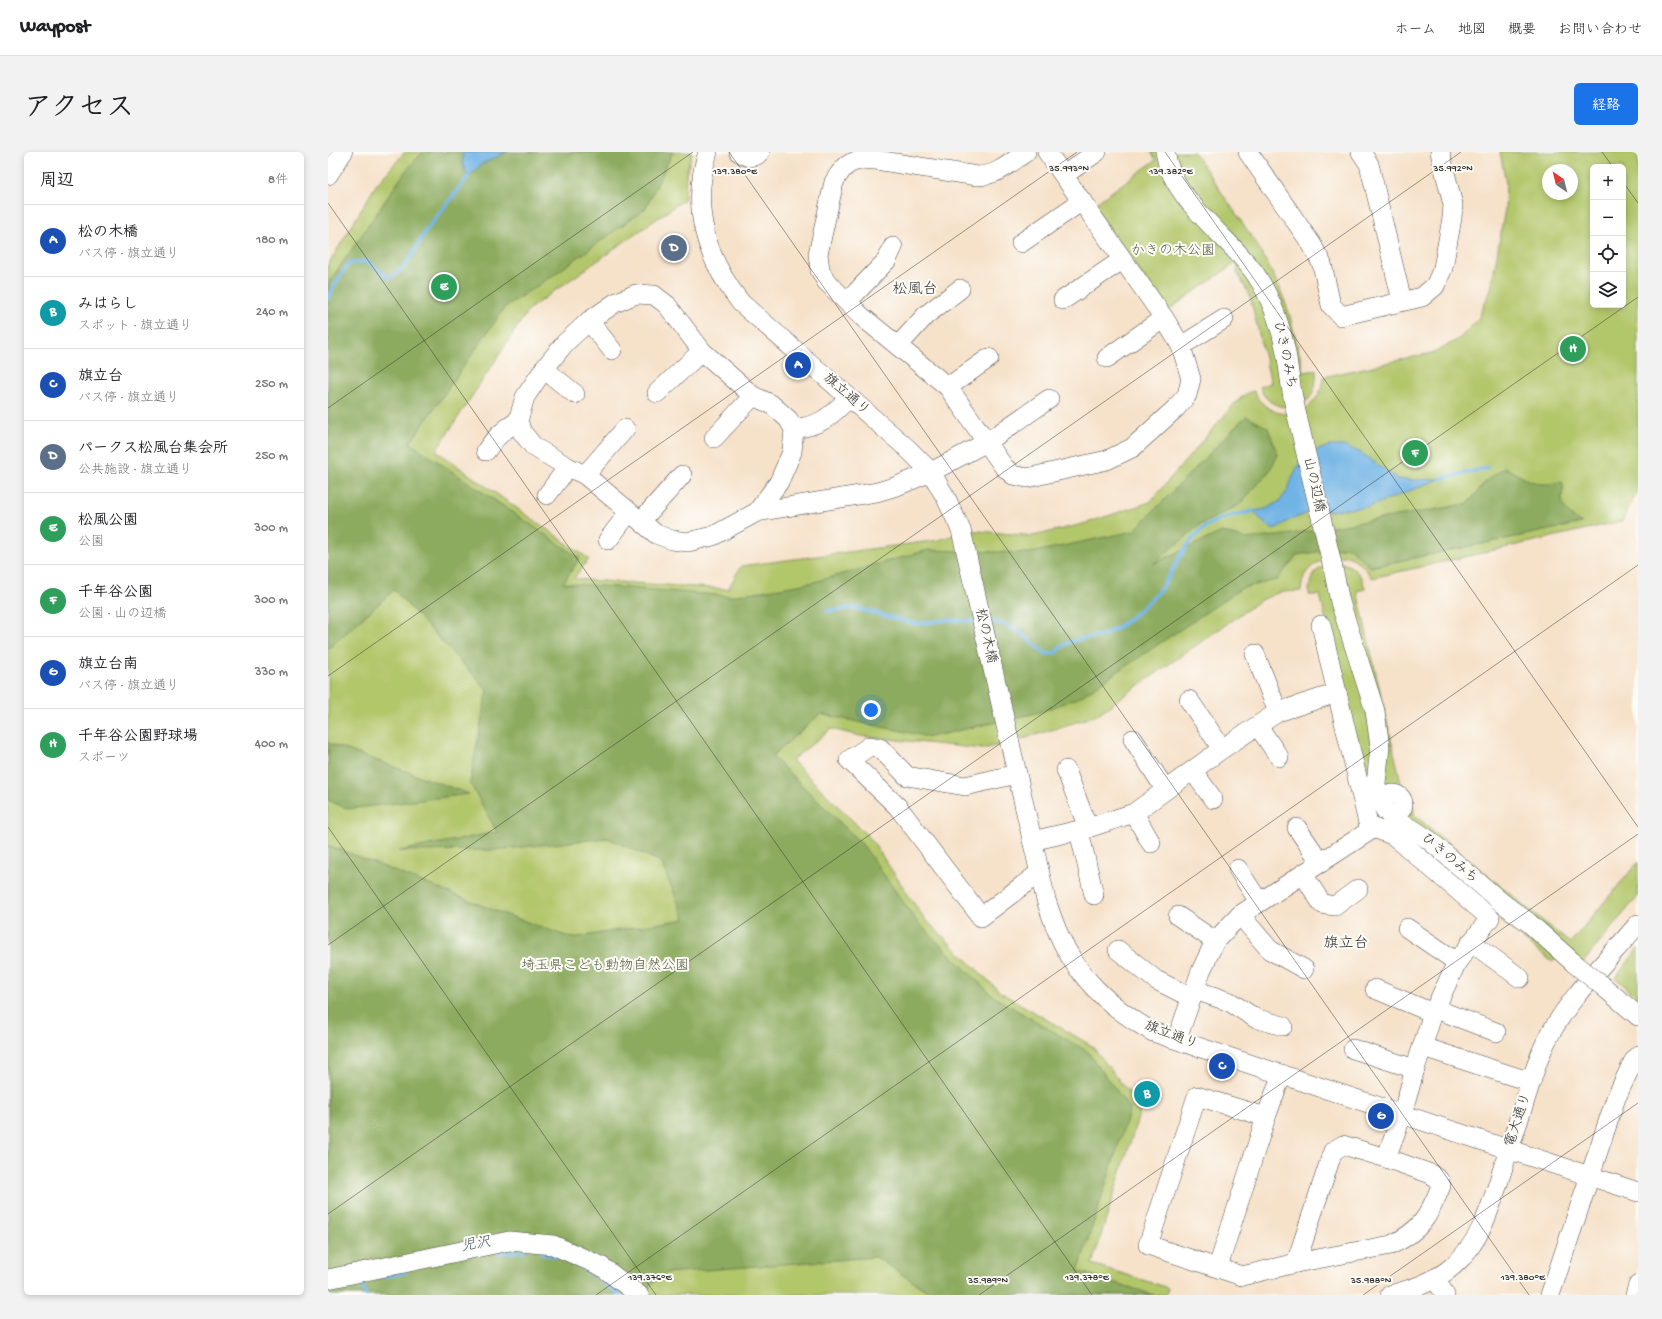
<!DOCTYPE html>
<html lang="ja">
<meta charset="utf-8">
<style>
body{margin:0;font-family:"Gochi Hand","Klee One",sans-serif;background:#f2f2f2;color:#202124}
.controls{position:absolute;right:12px;top:12px;display:grid;overflow:hidden;border-radius:6px;box-shadow:0 2px 6px #0003}
.controls button{width:36px;height:36px;display:grid;place-items:center;padding:0;border:0;border-bottom:1px solid #e0e0e0;background:#fff;color:#202124;font:20px sans-serif}
.compass{position:absolute;left:1214px;top:12px;width:36px;height:36px;border-radius:50%;background:#fff;box-shadow:0 2px 6px #0003;rotate:325deg}
.you{position:absolute;left:543px;top:558px;width:14px;height:14px;margin:-10px;border:3px solid #fff;border-radius:50%;background:#1a73e8;box-shadow:0 0 0 6px #1a73e833}
.badge{display:grid;place-items:center;width:26px;height:26px;border-radius:50%;background:#1a73e8;color:#fff;font-size:13px;font-weight:700}
.pin{position:absolute;translate:-50% -50%;border:2px solid #fff;box-shadow:0 1px 4px #0006}
.list{margin:0;padding:0;list-style:none}
h2{display:flex;justify-content:space-between;align-items:center;height:52px;margin:0;padding:0 16px;font-size:17px}
h2 small{font-size:13px;font-weight:400;color:#757577}
.list li{display:grid;grid-template-columns:26px 1fr auto;gap:12px;align-items:center;box-sizing:border-box;height:72px;padding:0 16px;border-top:1px solid #e0e0e0}
.list b{display:block;font-size:15px;white-space:nowrap}
.list p{margin:0;font-size:13px;white-space:nowrap;color:#757577}
.list em{font-size:13px;font-style:normal;color:#757577}
.icon{flex:none;width:22px;height:22px;fill:none;stroke:currentColor;stroke-width:2;stroke-linecap:round;stroke-linejoin:round}
.map{position:relative;flex:none;width:1310px;height:1143px;overflow:hidden;border-radius:6px}
header{display:flex;align-items:center;gap:24px;box-sizing:border-box;height:56px;padding:0 20px;background:#fff;border-bottom:1px solid #e0e0e0}
header strong{font-size:19px}
nav{display:flex;gap:22px;margin-inline-start:auto;font-size:14px}
.intro{display:flex;align-items:center;justify-content:space-between;box-sizing:border-box;height:96px;padding:0 24px}
h1{margin:0;font-size:28px}
.button{padding:10px 18px;border-radius:6px;background:#1a73e8;color:#fff;font-size:14px;font-weight:700}
main{display:flex;gap:24px;padding:0 24px}
aside{flex:1;background:#fff;border-radius:6px;box-shadow:0 2px 6px #0003}
.map>svg:first-child{display:block}
.green{fill:#b2c66a;stroke:#6e784a;fill-rule:evenodd}
.forest{fill:#8dab5e;stroke:#5c6b44}
.water{fill:#70b3e5;stroke:#4e6f88}
.lines{fill:none;stroke-linecap:round;stroke-linejoin:round}
.stream{stroke:#70b3e5;stroke-width:4}
.minor-casing{stroke:#494643;stroke-width:20}
.minor{stroke:#fff;stroke-width:19}
.minor-bridge-casing{stroke:#494643;stroke-width:20;stroke-linecap:butt}
.minor-bridge{stroke:#fff;stroke-width:19}
.ticks{fill:none;stroke:#2b2b2b;stroke-width:1;stroke-opacity:0.45}
.labels{text-anchor:middle;dominant-baseline:central;stroke-width:4;stroke-linejoin:round;paint-order:stroke}
.park-label{font-size:14px;fill:#545a3e;stroke:#fdfcf7}
.street-label{font-size:14px;fill:#2b2b2b;stroke:#fdfcf7}
.neighbourhood-label{font-size:15px;fill:#2b2b2b;stroke:#fdfcf7}
.water-label{font-size:15px;font-style:italic;fill:#435b6c;stroke:#fdfcf7}
.ticks-label{font-size:10px;text-anchor:middle;fill:#2b2b2b;stroke:#fdfcf7;stroke-width:4;stroke-linejoin:round;paint-order:stroke}
</style>
<header>
<strong>Waypost</strong>
<nav><a>ホーム</a><a>地図</a><a>概要</a><a>お問い合わせ</a></nav>
</header>
<div class="intro"><h1>アクセス</h1><a class="button">経路</a></div>
<main>
<aside>
<h2>周辺<small>8件</small></h2>
<ul class="list">
<li><span class="badge" style="background:#1a4fb4">A</span><div><b>松の木橋</b><p>バス停 · 旗立通り</p></div><em>180 m</em></li>
<li><span class="badge" style="background:#0f9aa8">B</span><div><b>みはらし</b><p>スポット · 旗立通り</p></div><em>240 m</em></li>
<li><span class="badge" style="background:#1a4fb4">C</span><div><b>旗立台</b><p>バス停 · 旗立通り</p></div><em>250 m</em></li>
<li><span class="badge" style="background:#5c6f8a">D</span><div><b>パークス松風台集会所</b><p>公共施設 · 旗立通り</p></div><em>250 m</em></li>
<li><span class="badge" style="background:#2e9e5b">E</span><div><b>松風公園</b><p>公園</p></div><em>300 m</em></li>
<li><span class="badge" style="background:#2e9e5b">F</span><div><b>千年谷公園</b><p>公園 · 山の辺橋</p></div><em>300 m</em></li>
<li><span class="badge" style="background:#1a4fb4">G</span><div><b>旗立台南</b><p>バス停 · 旗立通り</p></div><em>330 m</em></li>
<li><span class="badge" style="background:#2e9e5b">H</span><div><b>千年谷公園野球場</b><p>スポーツ</p></div><em>400 m</em></li>
</ul>
</aside>
<div class="map">
<svg width="1310" height="1143" viewBox="0 0 1310 1143">
<rect width="100%" height="100%" fill="#fdfcf7"/>
<filter id="ink" filterUnits="userSpaceOnUse"><feTurbulence type="fractalNoise" baseFrequency=".025" numOctaves="2"/><feDisplacementMap in="SourceGraphic" scale="8" xChannelSelector="R" yChannelSelector="G"/><feConvolveMatrix kernelMatrix="1 2 1 2 8 2 1 2 1" color-interpolation-filters="sRGB"/></filter>
<filter id="wash" filterUnits="userSpaceOnUse"><feTurbulence type="fractalNoise" baseFrequency=".012" numOctaves="4" result="noise"/><feDisplacementMap in="SourceGraphic" scale="16" xChannelSelector="R" yChannelSelector="G"/><feGaussianBlur stdDeviation="0.9" result="paint"/><feColorMatrix in="noise" values="0 0 0 0 0 0 0 0 0 0 0 0 0 0 0 0 0 1.4 0 .05"/><feComposite in="paint" operator="in"/></filter>
<g filter="url(#wash)">
<rect width="100%" height="100%" fill="#f6e1c9"/>
<g class="green">
<path d="M77,0h287l-6,22 -1,25 -156,110 -93,142 153,108 -15,19 11,2 143,9 13,-23 198,-26 29,-10 65,6 50,-12 67,-22 85,-99 12,-10 7,-2c18,38 67,25 69,-14l113,-25 24,-14 18,-19 13,-30 14,-80 1,-26 -6,-31h138v339l-16,30 -250,57c-6,-9 -14,-19 -25,-22 -5,-1 -10,1 -15,2 -19,4 -30,13 -31,33l-21,1 -19,8 -166,116 -69,22 -43,11 -123,-13 -29,-7 -39,31 78,78 54,80 76,74 92,54 49,62 -49,156 76,24 -2,7h-519l-319,-50v-980l48,-80zM1265,15h30v138h-30zM1220,18h24v24h-24z"/>
<path d="M823,0h43l62,91 23,43 10,27 15,59 12,-2c1,11 -1,27 -13,34 -16,8 -39,1 -43,-18l11,-3 -21,-86 -13,-25 1,-5 -1,-5 -70,49 -74,-106 63,-45z"/>
<path d="M1012,410c15,5 22,12 25,27l-8,2 45,196c8,9 12,17 12,28l156,128 68,-81v34l-62,75 -17,-16 -7,7 -177,-141 -34,-136 -21,-90h-11c0,-24 10,-29 31,-33z"/>
<polygon points="1310,796 1310,846 1288,826"/>
</g>
<g class="forest">
<path d="M95,0h250l-28,57 -90,65 -50,33 -95,136 170,115 -17,25 168,13 79,-13 118,-33 102,3 104,-22 112,-115 22,12 10,27 -10,18 -29,32 -39,20 -47,39 69,-32 24,7 39,-4 165,-28 18,-4 19,-23 18,-13c18,11 36,23 57,14 2,7 1,9 0,16 0,13 9,20 20,26l-211,44 -23,-20 -51,8 -20,25 -35,8 -162,109 -43,16 -107,24 -110,-23 -48,42 90,88 56,79 76,74 93,54 43,58 -52,162 76,24h-221l-57,-38 -210,16 -28,22h-310v-450l168,66 76,27 113,-19 -24,-57 -53,-24 -113,12 -96,1 98,-19 -27,-49 17,-93 -93,-100 -66,59v-365l77,-112z"/>
<polygon points="0,592 0,591 141,642 20,657 0,648"/>
</g>
<g class="water">
<polygon points="135,0 179,0 154,12 140,25 135,13"/>
<polygon points="1001,294 1016,294 1032,300 1070,327 1086,328 1112,327 1041,355 980,361 960,369 947,377 937,372 925,359 938,357 952,349 960,338 965,324 973,308 988,299"/>
</g>
<g class="lines">
<g class="stream">
<path d="M0,147l2,-6 18,-29 19,-3 22,17c21,-10 26,-32 39,-50 13,-17 27,-34 40,-51"/>
<polyline points="1112,327 1159,316"/>
<polyline points="499,459 528,456 588,472 619,468 648,469"/>
<path d="M659,469c25,0 40,18 59,33l9,-1c17,-17 26,-12 47,-18 9,-3 17,-8 24,-13 12,-10 31,-26 39,-39 12,-19 22,-44 42,-57 13,-9 31,-11 46,-15"/>
<polyline points="169,1101 196,1099"/>
<polyline points="214,1101 231,1105"/>
<polyline points="250,1113 271,1127 292,1143"/>
<polyline points="55,1125 78,1120"/>
<polyline points="31,1129 38,1143"/>
</g>
</g>
</g>
<g filter="url(#ink)">
<g class="lines">
<defs>
<g id="minor">
<path d="M380,0c-18,55 -2,107 33,151l167,146 23,23 15,26 15,32 85,370c4,12 8,24 13,35 19,44 53,74 94,97l485,160"/>
<polyline points="411,0 421,5 429,3 432,0"/>
<path d="M698,0c-16,11 -29,24 -49,24l-101,-16c-23,-1 -31,2 -42,22l-16,72 2,16 6,11 34,34 88,72 56,80 9,8 14,3 80,-18 25,-12 21,-19 23,-21 11,-13 4,-16 -10,-33 -17,-28 -117,-166"/>
<path d="M837,0c8,51 64,83 91,123 16,24 26,55 31,83 2,15 4,30 7,45l39,165 7,34 35,109 5,36 -4,36 1,9 8,17 9,12 20,9 15,10 72,62 27,20 47,42"/>
<polyline points="920,0 984,93 994,112 1003,153 1013,164 1094,145 1107,134 1115,116 1124,66 1125,53 1112,0"/>
<polyline points="1033,0 1041,12 1074,149"/>
<polyline points="0,23 15,0"/>
<polyline points="736,23 769,0"/>
<polyline points="693,91 754,49"/>
<polyline points="735,148 794,108"/>
<polyline points="519,150 559,108 565,95"/>
<polyline points="261,169 284,198"/>
<polyline points="570,194 598,163 632,137"/>
<polyline points="853,194 896,167"/>
<polyline points="779,206 836,166"/>
<polyline points="216,217 247,242"/>
<polyline points="620,235 661,206"/>
<polyline points="329,241 374,199"/>
<path d="M466,277c29,-4 35,-12 55,-31"/>
<polyline points="386,286 425,244"/>
<path d="M158,299c9,-14 18,-22 32,-30"/>
<polyline points="257,323 297,277"/>
<polyline points="219,343 240,315"/>
<polyline points="429,360 451,330 464,300 466,277 460,267 443,252 425,244 374,199 339,153 326,143 308,142 287,151 261,169 237,191 216,217 197,245 190,269 194,280 206,295 240,315 257,323 328,382 344,388 360,390 385,384 429,360 549,340 569,334 603,320 659,290 721,247"/>
<polyline points="314,368 354,323"/>
<polyline points="280,388 301,360"/>
<polyline points="927,502 950,560"/>
<polyline points="861,548 894,597"/>
<polyline points="930,574 951,605"/>
<polyline points="805,587 837,637"/>
<polyline points="738,618 760,676"/>
<polyline points="865,619 885,647"/>
<polyline points="689,622 637,634 579,624 552,596 542,594 521,608 570,655 653,765 711,721"/>
<circle cx="1065" cy="652" r="10"/>
<polyline points="806,661 823,691"/>
<polyline points="969,676 993,711"/>
<polyline points="751,679 766,743"/>
<polyline points="704,689 760,676 806,661 894,597 950,560 1009,541"/>
<polyline points="910,717 931,750"/>
<polyline points="975,722 994,752 1007,754 1030,737"/>
<polyline points="912,763 942,798 976,817"/>
<polyline points="850,764 887,789"/>
<polyline points="1079,776 1129,810"/>
<polyline points="1143,790 1192,826"/>
<polyline points="790,798 828,828 864,846"/>
<polyline points="1277,836 1310,864"/>
<polyline points="1047,837 1105,861"/>
<polyline points="867,838 902,850 927,866 955,874"/>
<polyline points="1108,857 1168,880"/>
<polyline points="849,887 873,819 887,789 912,763 1046,676"/>
<polyline points="1095,895 1203,930"/>
<polyline points="1025,897 1087,917"/>
<path d="M938,965l-69,-21 -49,149 94,31 54,-13 95,-18c30,-14 38,-29 50,-59l-2,-6 -8,-6 -45,-16 16,-43 13,-46 18,-56 24,-51 33,-44 -96,-82 -20,-8 -6,-5 -47,-198"/>
<polyline points="968,1111 1005,999 1015,993 1058,1006"/>
<polyline points="890,1115 938,965 954,922"/>
<polyline points="1107,1126 1117,1143"/>
<polyline points="0,1127 181,1089 225,1093 273,1114 311,1143"/>
<path d="M1062,1143c22,-6 45,-13 63,-29 28,-24 38,-60 49,-95 8,-26 17,-51 25,-77 6,-18 11,-37 20,-54 22,-43 60,-79 91,-116"/>
<polyline points="1222,1143 1288,946 1305,910 1310,903"/>
<polyline points="1307,1143 1310,1133"/>
</g>
</defs>
<use href="#minor" class="minor-casing"/>
<use href="#minor" class="minor"/>
<defs>
<polyline id="minor-bridge" points="1247,812 1277,836"/>
</defs>
<use href="#minor-bridge" class="minor-bridge-casing"/>
<use href="#minor-bridge" class="minor-bridge"/>
</g>
</g>
<path class="ticks" d="M401,0l800,1143M837,0l473,675M1274,0l11,15M1295,30l15,21M0,51l764,1092M0,256l365,-256M0,524l749,-524M0,675l328,468M0,793l1133,-793M0,1062l1310,-917M268,1143l1042,-730M651,1143l659,-461M1035,1143l275,-192"/>
<g class="labels">
<g class="park-label">
<text x="845" y="99">かきの木公園</text>
<text x="277" y="814">埼玉県こども動物自然公園</text>
</g>
<g class="street-label">
<text transform="translate(956 203) rotate(78)">ひきのみち</text>
<text transform="translate(518 243) rotate(41)">旗立通り</text>
<text transform="translate(985 333) rotate(77)">山の辺橋</text>
<text transform="translate(657 484) rotate(77)">松の木橋</text>
<text transform="translate(1121 707) rotate(40)">ひきのみち</text>
<text transform="translate(843 884) rotate(21)">旗立通り</text>
<text transform="translate(1191 968) rotate(-72)">電大通り</text>
</g>
<g class="neighbourhood-label">
<text x="587" y="138">松風台</text>
<text x="1018" y="792">旗立台</text>
</g>
<g class="water-label">
<text transform="translate(148 1093) rotate(-10)">児沢</text>
</g>
</g>
<g class="ticks-label">
<text x="1125" y="19">35.992°N</text>
<text x="741" y="19">35.993°N</text>
<text x="843" y="22">139.382°E</text>
<text x="407" y="22">139.380°E</text>
<text x="322" y="1128">139.376°E</text>
<text x="759" y="1128">139.378°E</text>
<text x="1195" y="1128">139.380°E</text>
<text x="660" y="1131">35.989°N</text>
<text x="1043" y="1131">35.988°N</text>
</g>
</svg>
<div class="controls">
<button>+</button>
<button>−</button>
<button><svg class="icon" aria-label="locate" viewBox="0 0 24 24"><circle cx="12" cy="12" r="6"/><path d="M12 2v4M12 18v4M2 12h4M18 12h4"/></svg></button>
<button><svg class="icon" aria-label="layers" viewBox="0 0 24 24"><path d="M12 4l9 5-9 5-9-5zM3 14l9 5 9-5"/></svg></button>
</div>
<svg class="compass" viewBox="-18 -18 36 36"><path d="M0-13l5 13h-10z" fill="#e53935"/><path d="M0 13l5-13h-10z" fill="#757577"/></svg>
<div class="you"></div>
<div class="pin badge" style="left:470px;top:213px;background:#1a4fb4">A</div>
<div class="pin badge" style="left:819px;top:942px;background:#0f9aa8">B</div>
<div class="pin badge" style="left:894px;top:914px;background:#1a4fb4">C</div>
<div class="pin badge" style="left:346px;top:96px;background:#5c6f8a">D</div>
<div class="pin badge" style="left:116px;top:135px;background:#2e9e5b">E</div>
<div class="pin badge" style="left:1087px;top:301px;background:#2e9e5b">F</div>
<div class="pin badge" style="left:1053px;top:964px;background:#1a4fb4">G</div>
<div class="pin badge" style="left:1245px;top:197px;background:#2e9e5b">H</div>
</div>
</main>
